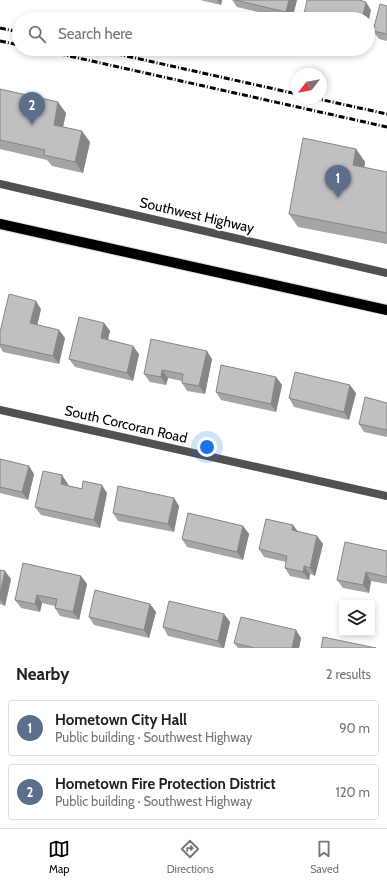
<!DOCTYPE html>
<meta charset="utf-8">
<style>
body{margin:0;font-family:Cabin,sans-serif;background:#f2f2f2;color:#202124}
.controls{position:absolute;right:12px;bottom:12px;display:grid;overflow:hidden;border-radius:4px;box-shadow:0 2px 6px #0003}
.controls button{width:36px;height:36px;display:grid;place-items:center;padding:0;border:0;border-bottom:1px solid #e0e0e0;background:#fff;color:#202124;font:20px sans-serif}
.compass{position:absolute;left:291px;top:68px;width:36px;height:36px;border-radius:50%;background:#fff;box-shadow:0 2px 6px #0003;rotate:239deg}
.you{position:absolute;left:207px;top:447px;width:14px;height:14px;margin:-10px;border:3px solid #fff;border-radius:50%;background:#1a73e8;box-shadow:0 0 0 6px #1a73e833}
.badge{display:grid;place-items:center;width:26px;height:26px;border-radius:50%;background:#000;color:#fff;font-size:13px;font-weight:700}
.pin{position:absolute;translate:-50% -33px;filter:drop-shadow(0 1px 2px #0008)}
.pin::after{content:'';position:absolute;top:21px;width:14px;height:12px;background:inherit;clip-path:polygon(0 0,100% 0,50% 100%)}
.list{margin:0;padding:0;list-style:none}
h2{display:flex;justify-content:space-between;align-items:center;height:52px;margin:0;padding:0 16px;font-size:17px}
h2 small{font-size:13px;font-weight:400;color:#757577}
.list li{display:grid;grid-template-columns:26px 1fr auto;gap:12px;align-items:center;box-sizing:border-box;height:56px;margin:0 8px 8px;padding:0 8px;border:1px solid #e0e0e0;border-radius:4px}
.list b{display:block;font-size:15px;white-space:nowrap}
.list p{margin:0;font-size:13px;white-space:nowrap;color:#757577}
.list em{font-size:13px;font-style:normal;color:#757577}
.icon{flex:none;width:22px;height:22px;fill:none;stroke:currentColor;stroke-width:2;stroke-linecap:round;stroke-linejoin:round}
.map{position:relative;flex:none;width:387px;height:648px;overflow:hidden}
.search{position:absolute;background:#fff;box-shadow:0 2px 6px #0003;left:12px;right:12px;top:12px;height:44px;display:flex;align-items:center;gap:10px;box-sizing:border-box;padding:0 14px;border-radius:22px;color:#757577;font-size:15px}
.sheet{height:180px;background:#fff}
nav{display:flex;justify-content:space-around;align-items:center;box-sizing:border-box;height:56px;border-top:1px solid #e0e0e0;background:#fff;font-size:11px;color:#757577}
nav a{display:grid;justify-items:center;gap:2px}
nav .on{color:#000}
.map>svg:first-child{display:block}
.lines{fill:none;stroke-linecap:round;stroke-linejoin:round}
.primary-casing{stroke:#dbdbdb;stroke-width:12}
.minor{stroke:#515151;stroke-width:8}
.primary{stroke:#000;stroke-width:10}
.rail{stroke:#000;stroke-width:3;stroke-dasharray:6 2 1 2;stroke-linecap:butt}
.wall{fill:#a5a5a5}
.shaded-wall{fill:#868686}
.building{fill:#c0c0c0;stroke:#868686}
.labels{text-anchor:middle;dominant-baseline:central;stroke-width:4;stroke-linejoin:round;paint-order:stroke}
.street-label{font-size:14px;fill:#000;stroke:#fff}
</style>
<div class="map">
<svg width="387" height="648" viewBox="0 0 387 648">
<rect width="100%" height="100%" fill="#fff"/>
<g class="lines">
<defs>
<polyline id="primary" points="0,224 387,310"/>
</defs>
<use href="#primary" class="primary-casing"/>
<g class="minor">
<polyline points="0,184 387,273"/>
<polyline points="0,410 387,496"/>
</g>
<use href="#primary" class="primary"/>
<g class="rail">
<polyline points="0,28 19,32"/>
<polyline points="0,41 19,45"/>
<polyline points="38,49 387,127"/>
<polyline points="95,49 297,94"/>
<polyline points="314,98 387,114"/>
</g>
</g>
<g class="wall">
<polygon points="200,0 222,0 221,5"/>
<polygon points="232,0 297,0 292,19 287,19 237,7"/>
<polygon points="387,6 387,41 379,39 373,31"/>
<polygon points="0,89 66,113 63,127 90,142 83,173 52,166 47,160 0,149"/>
<polygon points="356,149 365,162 364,168 387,172 387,244 298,227 289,214"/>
<polygon points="41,309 37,325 59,330 65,338 59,364 3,352 0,347 0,332"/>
<polygon points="104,323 110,331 108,340 139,354 133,381 75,367 69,359"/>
<polygon points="212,359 205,394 187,391 182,383 182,381 168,378 166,385 150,382 144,374"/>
<polygon points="276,377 282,385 276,412 221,400 216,392"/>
<polygon points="356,393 349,420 294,407 289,398"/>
<polygon points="387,403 387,437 364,432 359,424"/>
<polygon points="0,459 34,474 28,500 0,493"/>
<polygon points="68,484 68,486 107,493 100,528 41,515 35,507"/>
<polygon points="174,498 179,506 174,532 118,521 113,513"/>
<polygon points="243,526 249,534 243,560 187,547 182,539"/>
<polygon points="297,531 317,536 323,544 315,576 310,574 309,580 290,576 285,568 286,562 264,557 259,549"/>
<polygon points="387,551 387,584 371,581 369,593 343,588 337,580"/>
<polygon points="0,570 11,579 5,606 0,604"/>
<polygon points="81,576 87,584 79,620 60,616 55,608 55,606 42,603 40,612 21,608 15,600"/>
<polygon points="150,604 156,612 149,638 94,625 89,617"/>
<polygon points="224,614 230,622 224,648 221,648 168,636 163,627"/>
<polygon points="301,638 299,648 238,648 234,643"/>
</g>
<g class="shaded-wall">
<polygon points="217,0 222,0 221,5"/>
<polygon points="289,0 297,0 292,19 291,19 286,12"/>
<polygon points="366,2 371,10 368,24 368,19 362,19"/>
<polygon points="58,102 66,113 61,136 54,125"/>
<polygon points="82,131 90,142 83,173 75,162"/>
<polygon points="356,149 365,162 362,179 353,165"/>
<polygon points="36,301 41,309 36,331 30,323"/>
<polygon points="104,323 110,331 106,346 101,338"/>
<polygon points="59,330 65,338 59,364 53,356"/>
<polygon points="133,346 139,354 133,381 127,373"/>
<polygon points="207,351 212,359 205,394 199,386"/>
<polygon points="162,370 168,378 166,385 161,377"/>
<polygon points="276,377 282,385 276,412 271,404"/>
<polygon points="350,385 356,393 349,420 344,412"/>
<polygon points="29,466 34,474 28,500 22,492"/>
<polygon points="62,475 68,484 66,492 61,484"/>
<polygon points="102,485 107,493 100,528 94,520"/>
<polygon points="174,498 179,506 174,532 168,524"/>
<polygon points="293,525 299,533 292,530"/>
<polygon points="243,526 249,534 243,560 237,552"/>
<polygon points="317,536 323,544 315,576 310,568"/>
<polygon points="304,566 310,574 309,580 303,572"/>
<polygon points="5,571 11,579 5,606 0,599 0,594"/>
<polygon points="366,572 371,581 369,593 363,585"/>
<polygon points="81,576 87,584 79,620 73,612"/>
<polygon points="37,595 42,603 40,612 35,604"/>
<polygon points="150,604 156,612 149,638 144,630"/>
<polygon points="224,614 230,622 224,648 223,648 218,641"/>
<polygon points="296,630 301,638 299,648 292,648"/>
</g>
<g class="building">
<polygon points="235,0 289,0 286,12"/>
<polygon points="307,0 359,0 366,2 362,19 303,19"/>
<polygon points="380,4 387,6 387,34 373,31"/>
<polygon points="0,89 58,102 54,125 82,131 75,162 44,155 45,150 0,140"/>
<polygon points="303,138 356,149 353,165 387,172 387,233 289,214"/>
<polygon points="9,294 36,301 30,323 59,330 53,356 0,344 0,332"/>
<polygon points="79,317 104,323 101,338 133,346 127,373 69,359"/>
<polygon points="151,339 207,351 199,386 182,383 183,374 162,370 161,377 144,374"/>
<polygon points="221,365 276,377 271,404 216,392"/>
<polygon points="295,372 350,385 344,412 289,398"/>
<polygon points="365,397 387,403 387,430 359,424"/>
<polygon points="0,459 29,466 22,492 0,487"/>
<polygon points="43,471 62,475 61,484 82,489 83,481 102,485 94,520 35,507"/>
<polygon points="118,486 174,498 168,524 113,513"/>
<polygon points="188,513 243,526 237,552 182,539"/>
<polygon points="266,519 293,525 292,530 317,536 310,568 304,566 303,572 285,568 287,556 259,549"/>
<polygon points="345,542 387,551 387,577 366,572 363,585 337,580"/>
<polygon points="23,563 81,576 73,612 55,608 57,599 37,595 35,604 15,600"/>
<polygon points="0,570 5,571 0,594"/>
<polygon points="95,590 150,604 144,630 89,617"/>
<polygon points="169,601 224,614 218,641 163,627"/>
<polygon points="241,617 296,630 292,648 255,648 234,643"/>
<polygon points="323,637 376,648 321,648"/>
</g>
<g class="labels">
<g class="street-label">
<text transform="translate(197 215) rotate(13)">Southwest Highway</text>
<text transform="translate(126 424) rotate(13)">South Corcoran Road</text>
</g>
</g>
</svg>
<div class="controls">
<button><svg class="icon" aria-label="layers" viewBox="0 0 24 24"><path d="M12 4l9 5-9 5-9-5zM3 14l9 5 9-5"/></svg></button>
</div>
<svg class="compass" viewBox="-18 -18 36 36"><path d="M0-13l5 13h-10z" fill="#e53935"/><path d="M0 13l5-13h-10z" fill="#757577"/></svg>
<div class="you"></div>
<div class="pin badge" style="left:338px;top:198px;background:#5c6f8a">1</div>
<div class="pin badge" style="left:32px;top:125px;background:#5c6f8a">2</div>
<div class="search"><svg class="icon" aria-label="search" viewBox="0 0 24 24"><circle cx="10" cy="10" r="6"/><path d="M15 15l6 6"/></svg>Search here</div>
</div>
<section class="sheet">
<h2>Nearby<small>2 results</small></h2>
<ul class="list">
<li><span class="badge" style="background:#5c6f8a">1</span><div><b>Hometown City Hall</b><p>Public building · Southwest Highway</p></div><em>90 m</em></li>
<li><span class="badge" style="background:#5c6f8a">2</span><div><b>Hometown Fire Protection District</b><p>Public building · Southwest Highway</p></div><em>120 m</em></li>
</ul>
</section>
<nav>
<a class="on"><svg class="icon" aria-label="map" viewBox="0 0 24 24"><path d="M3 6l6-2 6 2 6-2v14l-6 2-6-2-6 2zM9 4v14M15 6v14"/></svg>Map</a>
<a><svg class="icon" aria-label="directions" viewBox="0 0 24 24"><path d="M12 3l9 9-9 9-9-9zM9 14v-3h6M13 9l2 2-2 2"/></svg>Directions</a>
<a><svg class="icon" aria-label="saved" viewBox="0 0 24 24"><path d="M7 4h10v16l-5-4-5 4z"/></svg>Saved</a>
</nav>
